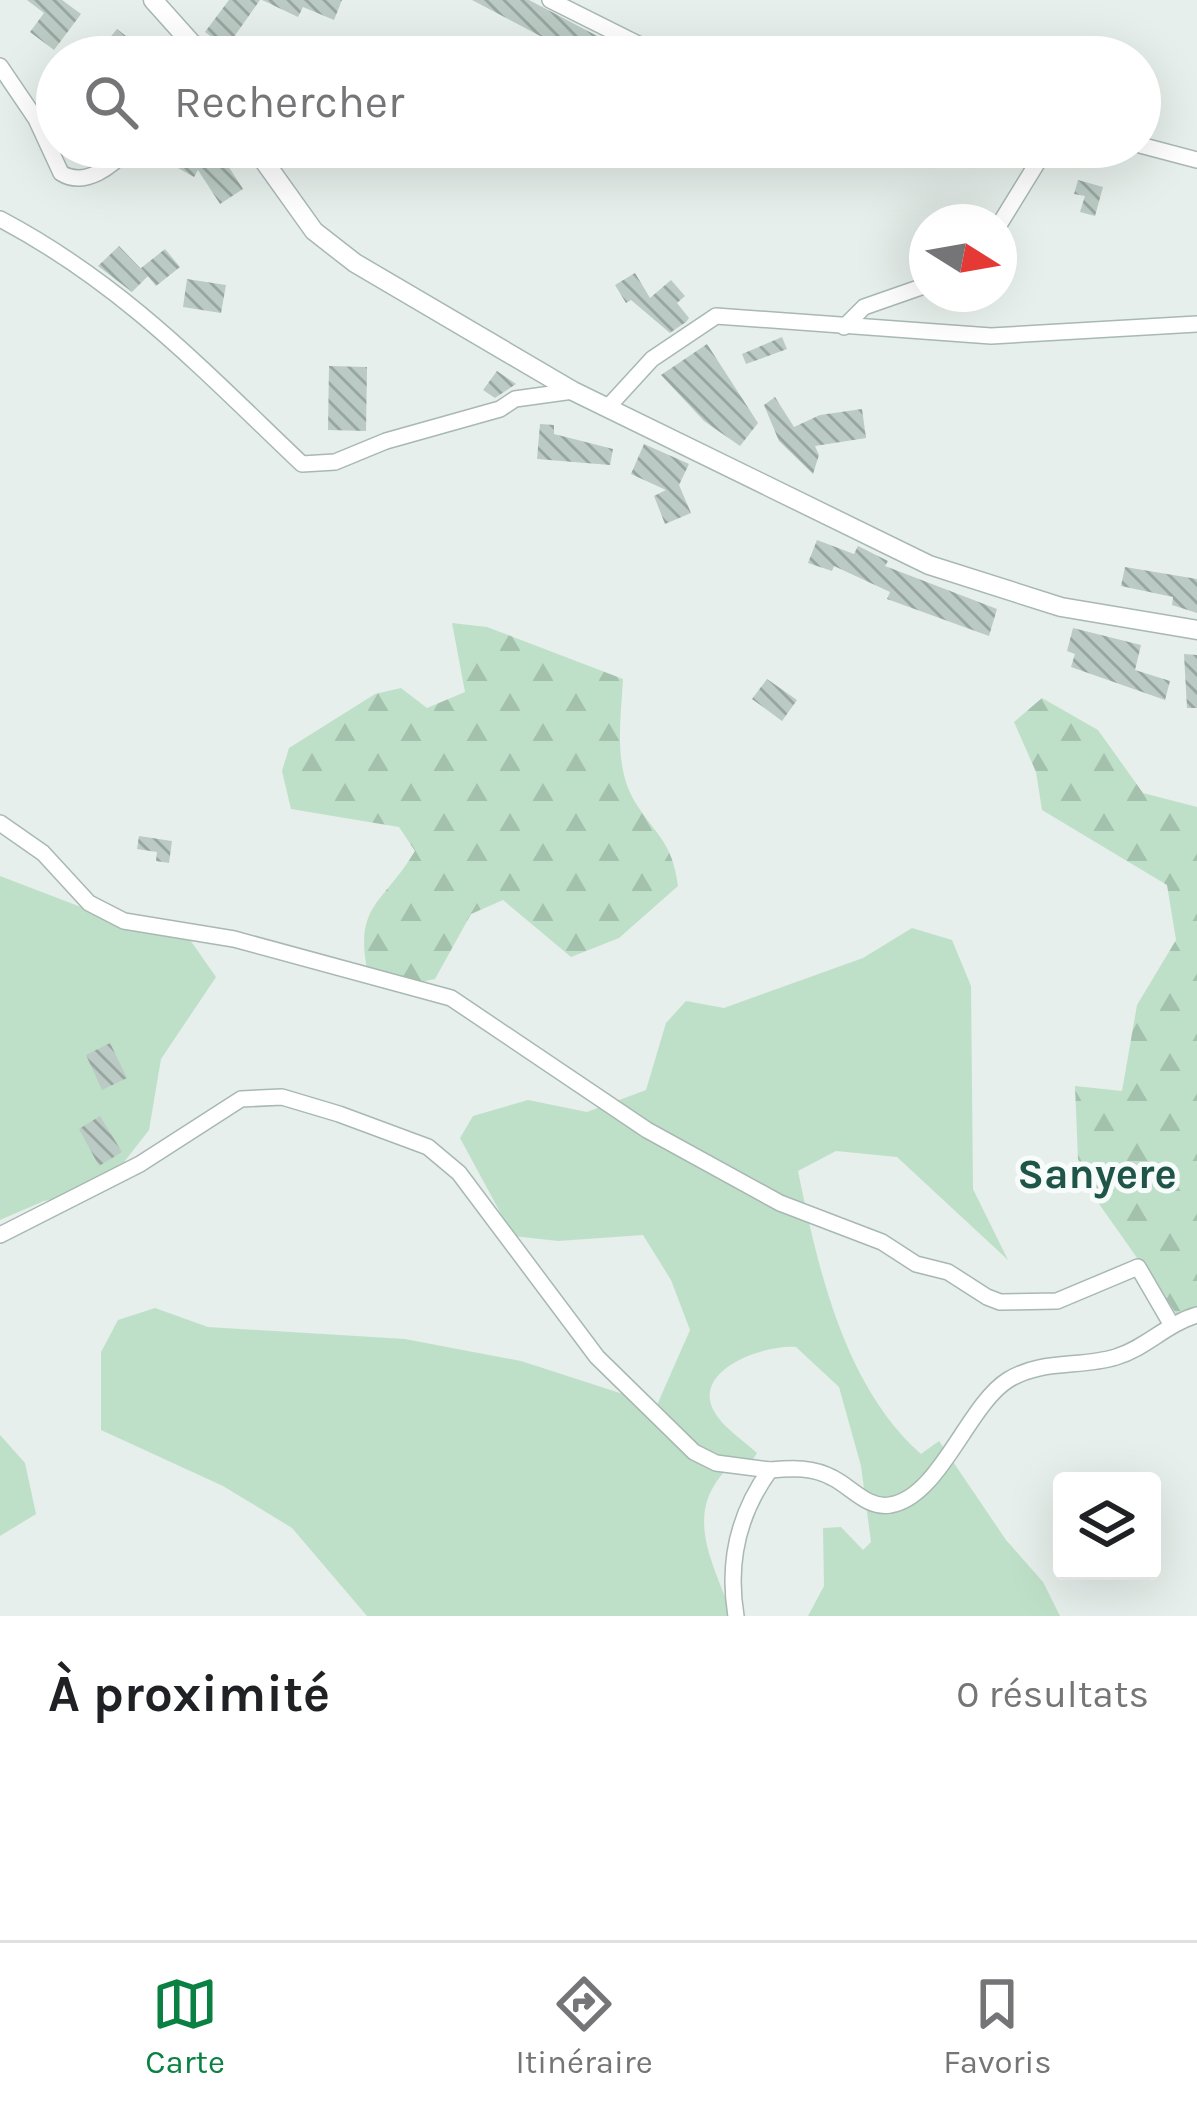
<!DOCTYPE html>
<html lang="fr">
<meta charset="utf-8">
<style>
body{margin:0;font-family:Karla,sans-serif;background:#f2f2f2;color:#202124}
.controls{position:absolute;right:36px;bottom:36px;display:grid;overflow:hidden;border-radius:12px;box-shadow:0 12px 48px #0002}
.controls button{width:108px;height:108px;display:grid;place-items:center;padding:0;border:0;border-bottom:3px solid #e0e0e0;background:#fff;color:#202124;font:60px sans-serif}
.compass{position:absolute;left:909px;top:204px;width:108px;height:108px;border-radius:50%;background:#fff;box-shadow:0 12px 48px #0002;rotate:101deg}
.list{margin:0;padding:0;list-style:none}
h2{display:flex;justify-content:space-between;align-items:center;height:156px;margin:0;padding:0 48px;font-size:51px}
h2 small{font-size:39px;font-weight:400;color:#757577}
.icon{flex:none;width:66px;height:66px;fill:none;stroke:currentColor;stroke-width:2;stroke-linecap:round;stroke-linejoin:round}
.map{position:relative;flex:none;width:1197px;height:1616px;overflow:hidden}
.search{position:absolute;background:#fff;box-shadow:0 12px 48px #0002;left:36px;right:36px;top:36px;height:132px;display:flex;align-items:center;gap:30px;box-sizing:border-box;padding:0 42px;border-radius:66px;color:#757577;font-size:45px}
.sheet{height:324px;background:#fff}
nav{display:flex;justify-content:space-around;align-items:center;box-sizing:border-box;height:168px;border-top:3px solid #e0e0e0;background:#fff;font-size:33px;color:#757577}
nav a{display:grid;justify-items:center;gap:6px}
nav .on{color:#0b8043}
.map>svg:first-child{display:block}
.green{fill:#bfe0c8}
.forest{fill:url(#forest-firs)}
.building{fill:url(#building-back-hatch)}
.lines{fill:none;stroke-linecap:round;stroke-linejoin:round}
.minor-casing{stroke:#a8b8b2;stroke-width:18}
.tertiary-casing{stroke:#a8b8b2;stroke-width:21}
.minor{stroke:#fff;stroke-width:15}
.tertiary{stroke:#fff;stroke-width:18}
.labels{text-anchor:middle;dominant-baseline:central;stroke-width:10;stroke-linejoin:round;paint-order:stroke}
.quarter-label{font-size:42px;font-weight:bold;fill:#1f5548;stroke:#f7fbf9}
</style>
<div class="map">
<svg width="1197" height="1616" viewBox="0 0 1197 1616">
<defs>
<pattern id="forest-firs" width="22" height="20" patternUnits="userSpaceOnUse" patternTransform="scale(3)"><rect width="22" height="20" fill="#bfe0c8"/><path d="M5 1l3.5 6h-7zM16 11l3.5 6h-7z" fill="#a4c1ad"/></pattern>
<pattern id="building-back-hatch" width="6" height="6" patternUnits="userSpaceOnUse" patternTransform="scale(3)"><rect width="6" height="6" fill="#bbcac4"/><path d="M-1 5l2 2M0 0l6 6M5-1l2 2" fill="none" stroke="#98a6a0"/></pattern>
</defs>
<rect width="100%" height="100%" fill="#e6efeb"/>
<g class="green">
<polygon points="0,876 128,925 188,937 216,977 161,1059 149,1130 103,1189 44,1201 0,1220"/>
<path d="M912,928l40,12 19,46 2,203 35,71 -111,-103 -61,-6 -38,20c20,97 46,215 123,283l18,-13 67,99 37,42 17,34h-252l16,-30 -1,-58 18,-1 22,23 8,-8 -10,-76 -22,-79 -43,-40c-31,-3 -107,23 -81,66 9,15 29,28 42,40l-13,21 -18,-4c-44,46 -11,95 6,146h-365l-75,-88 -69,-42 -122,-56v-78l17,-32 37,-12 53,19 197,12 116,22 136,44 33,-75 -19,-50 -28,-45 -85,6 -45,-5 -53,-98 13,-22 55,-16 59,12 59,-22 20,-67 20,-22 38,7 139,-50z"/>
<polygon points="0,1435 25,1463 36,1514 0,1536"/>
</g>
<g class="forest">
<path d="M452,623l35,4 136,52c-2,39 -10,87 12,123 22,35 37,39 43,84l-59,52 -48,19 -68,-57 -32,14 -36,65 -43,9 -23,-10c-17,-73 13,-72 46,-127l-16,-24 -108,-18 -9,-38 7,-23 86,-54 26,-6 26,20 38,-16z"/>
<polygon points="1042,698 1098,730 1143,793 1197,807 1197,1316 1185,1326 1097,1201 1078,1159 1075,1086 1122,1091 1137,1005 1176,940 1167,885 1042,810 1036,772 1014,722"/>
</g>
<g class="building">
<polygon points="27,0 62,0 81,14 54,50 30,32 44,13"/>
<polygon points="229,0 260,0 226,48 205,32"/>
<polygon points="262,0 342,0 334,20 303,7 298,17"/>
<polygon points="472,0 529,0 637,57 580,57"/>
<polygon points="117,29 135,43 124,57 107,57 99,51"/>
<polygon points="178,147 216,163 223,158 243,189 220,204 198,170 194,177 169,163"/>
<polygon points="1078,180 1103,187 1095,216 1080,212 1085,196 1074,194"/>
<polygon points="119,246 148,276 132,292 98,266"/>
<polygon points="165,249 180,267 156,286 141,268"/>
<polygon points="635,273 650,298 671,280 685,296 677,303 689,318 686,322 670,333 631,300 626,303 615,285"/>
<polygon points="187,279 226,285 221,313 183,307"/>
<polygon points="782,337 787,349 746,364 742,354"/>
<polygon points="707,344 758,423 740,446 704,421 661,375"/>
<polygon points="329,366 367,367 366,431 328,430"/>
<polygon points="497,371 516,384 495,398 483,390"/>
<polygon points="775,397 794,427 820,415 862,409 866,438 815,446 819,455 813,474 779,441 764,405"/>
<polygon points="540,424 554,425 554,434 613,449 610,465 537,459"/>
<polygon points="644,444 689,464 679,485 691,513 665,524 654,496 666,490 631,474"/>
<polygon points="817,540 854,554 858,546 888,561 885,566 997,609 989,636 887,599 890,592 834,566 832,571 808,563"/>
<polygon points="1125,567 1197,579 1197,613 1172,605 1173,597 1121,586"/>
<polygon points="1073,628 1141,645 1135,670 1170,681 1165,700 1071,667 1075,654 1067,651"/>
<polygon points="1184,654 1197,655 1197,708 1187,708"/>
<polygon points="767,679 797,700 782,721 752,699"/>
<polygon points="139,836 172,841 169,863 156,861 157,852 137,849"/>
<polygon points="110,1043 127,1078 102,1090 86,1055"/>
<polygon points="100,1116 122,1152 99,1166 79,1129"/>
</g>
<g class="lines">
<defs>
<g id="minor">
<polyline points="550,0 664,57"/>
<path d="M0,66l36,53 25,54c24,15 52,-7 68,-26"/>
<polyline points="1140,145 1197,160"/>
<path d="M0,219c123,65 203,151 302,245l33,-2 51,-21 114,-32 15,-10 58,-8"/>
<polyline points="999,225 1047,147"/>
<polyline points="844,327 864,307 927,285"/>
<polyline points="608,407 652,359 716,316 991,336 1197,324"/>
<polyline points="0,823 43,853 89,903 124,921 234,939 451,998 647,1130 780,1203 882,1242 916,1264 948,1272 987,1297 1000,1302 1057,1301 1138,1267 1170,1322"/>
<polyline points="0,1235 140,1164 241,1099 282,1097 339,1114 428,1147 459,1173 597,1357 694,1452 716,1463 770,1470"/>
<path d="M736,1616c-9,-54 2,-102 34,-146 23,-2 43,-3 63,8 18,9 35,31 57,27 49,-7 78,-100 118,-125 34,-21 72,-12 108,-23 30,-9 50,-33 81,-42"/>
</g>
<g id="tertiary">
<polyline points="153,0 204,57"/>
<polyline points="254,147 314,231 355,263 573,391 929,565 1061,607 1197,630"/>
</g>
</defs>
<use href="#minor" class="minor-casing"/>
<use href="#tertiary" class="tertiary-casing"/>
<use href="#minor" class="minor"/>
<use href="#tertiary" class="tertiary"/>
</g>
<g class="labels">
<g class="quarter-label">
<text x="1097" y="1174">Sanyere</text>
</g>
</g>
</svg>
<div class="controls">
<button><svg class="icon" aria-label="layers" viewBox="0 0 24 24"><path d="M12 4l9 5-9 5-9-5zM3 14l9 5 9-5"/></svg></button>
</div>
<svg class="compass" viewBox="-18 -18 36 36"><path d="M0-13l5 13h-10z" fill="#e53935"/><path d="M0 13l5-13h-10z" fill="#757577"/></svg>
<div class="search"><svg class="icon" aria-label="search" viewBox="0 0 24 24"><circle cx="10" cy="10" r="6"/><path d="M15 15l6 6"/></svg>Rechercher</div>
</div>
<section class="sheet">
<h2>À proximité<small>0 résultats</small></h2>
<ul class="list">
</ul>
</section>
<nav>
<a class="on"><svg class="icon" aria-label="map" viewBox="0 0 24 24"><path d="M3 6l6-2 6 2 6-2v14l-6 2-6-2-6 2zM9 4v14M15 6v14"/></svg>Carte</a>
<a><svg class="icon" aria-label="directions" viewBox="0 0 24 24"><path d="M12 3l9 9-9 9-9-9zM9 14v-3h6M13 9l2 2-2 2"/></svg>Itinéraire</a>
<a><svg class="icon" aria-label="saved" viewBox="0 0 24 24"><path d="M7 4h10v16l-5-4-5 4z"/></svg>Favoris</a>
</nav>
